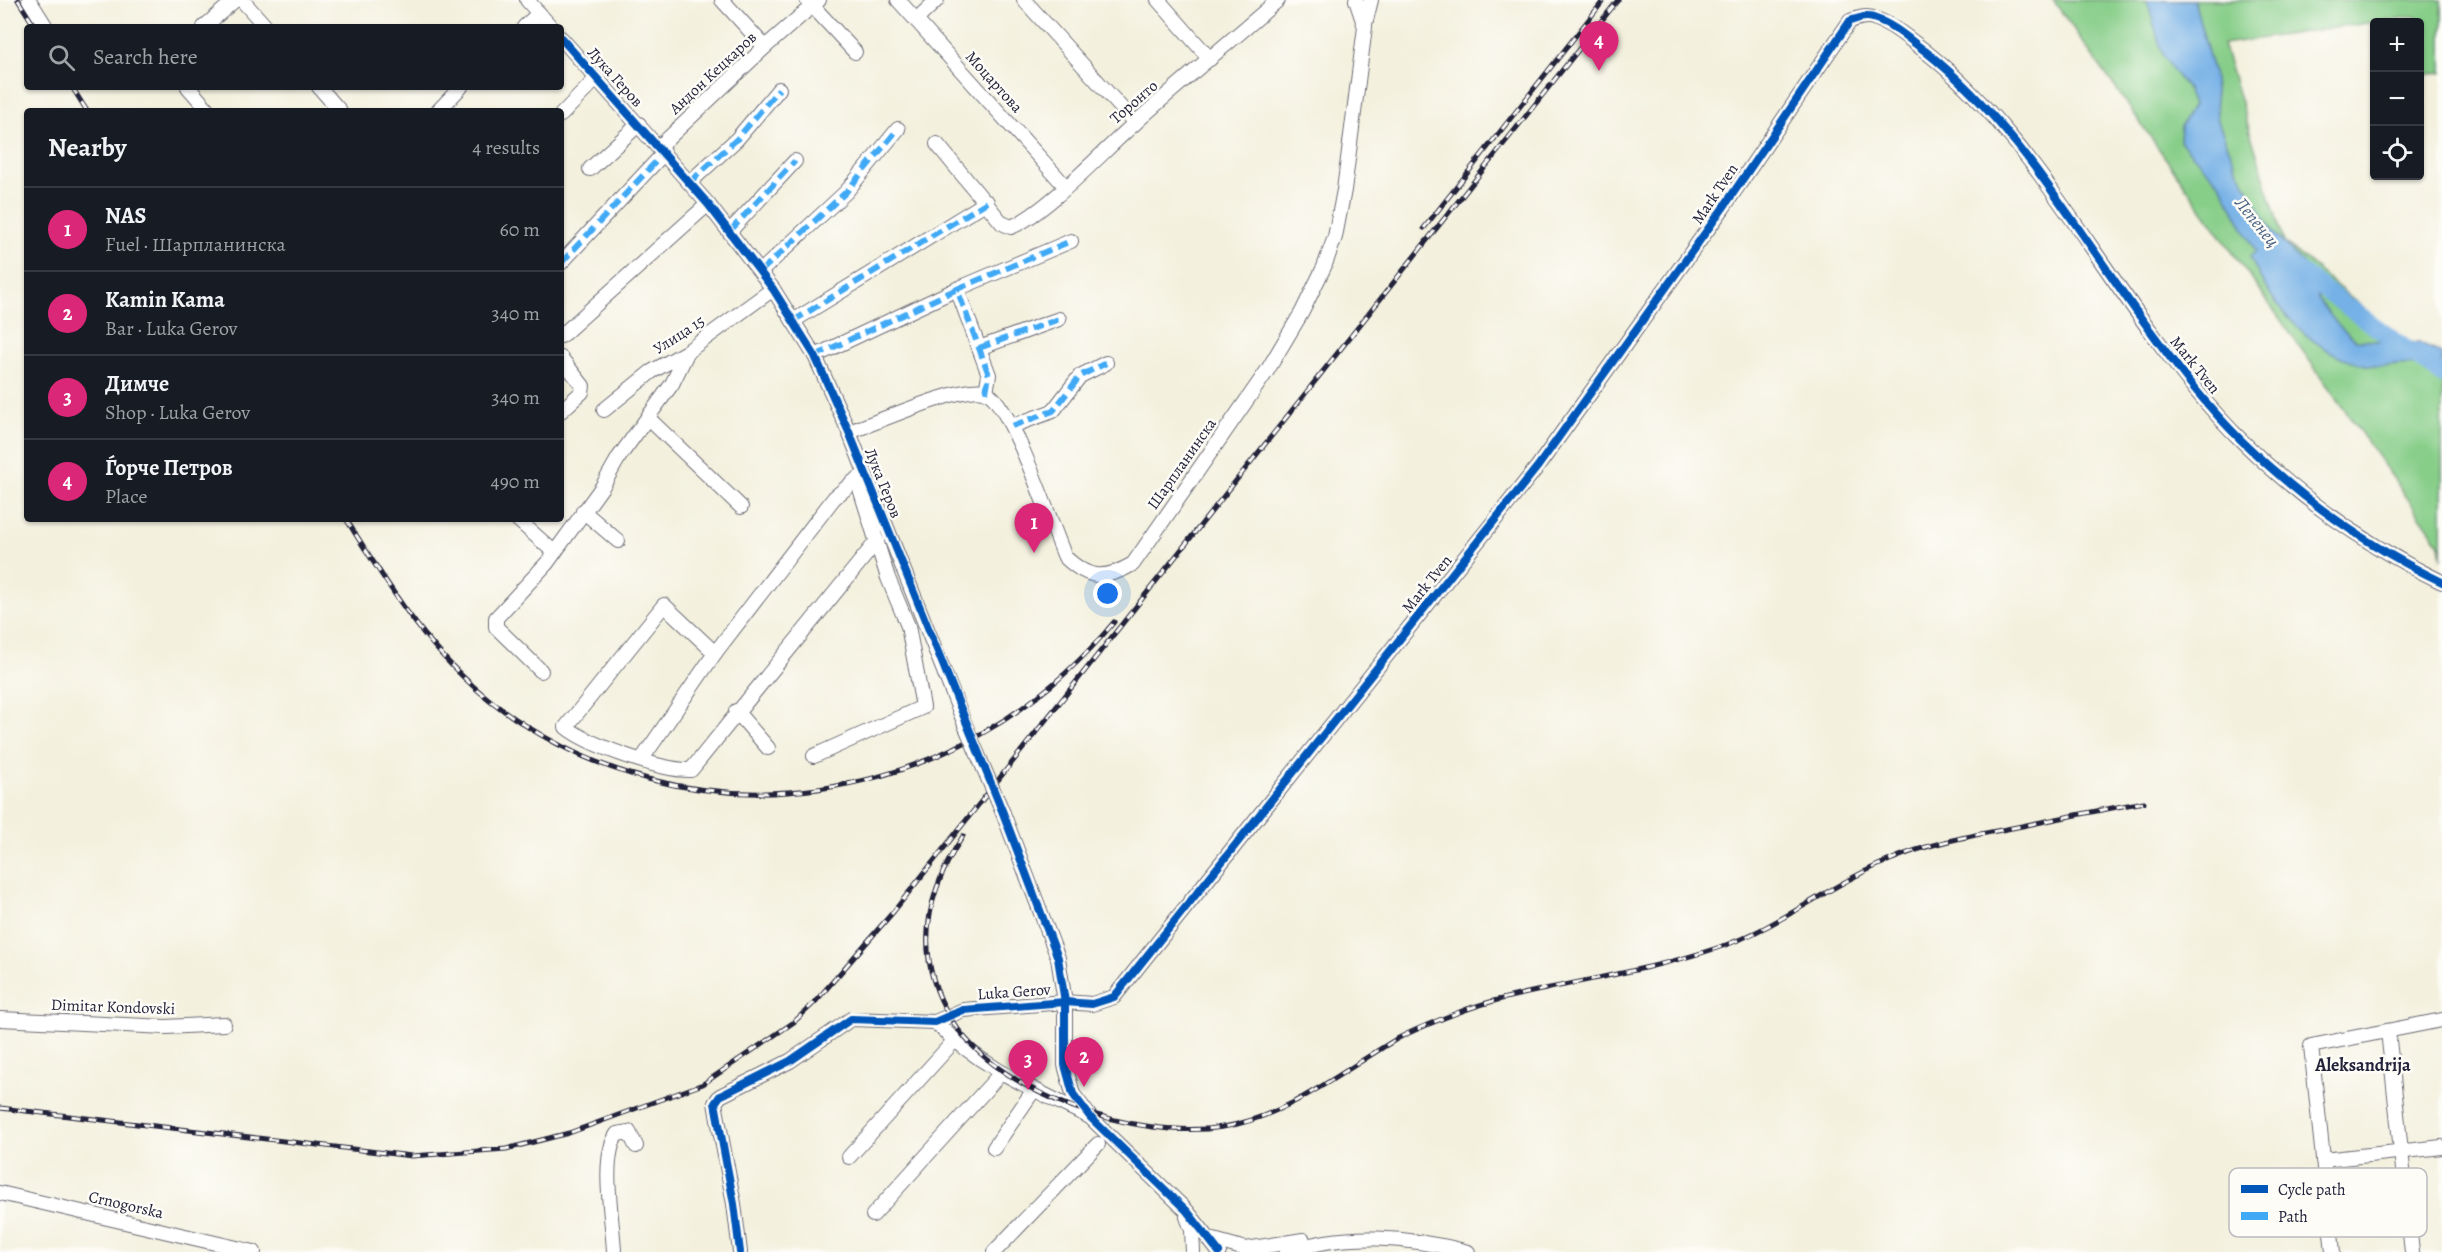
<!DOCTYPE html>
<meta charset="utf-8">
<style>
body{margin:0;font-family:Alegreya,serif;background:#20242c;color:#f1f3f6}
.controls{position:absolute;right:18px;top:18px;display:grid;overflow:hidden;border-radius:6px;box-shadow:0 2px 4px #0004}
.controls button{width:54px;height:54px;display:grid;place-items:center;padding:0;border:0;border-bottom:2px solid #363941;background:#171b24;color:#f1f3f6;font:30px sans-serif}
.you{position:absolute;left:1108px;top:594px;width:21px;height:21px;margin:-15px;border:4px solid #fff;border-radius:50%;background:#1a73e8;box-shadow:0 0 0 9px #1a73e833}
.badge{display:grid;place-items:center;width:39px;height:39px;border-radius:50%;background:#db2777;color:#fff;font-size:20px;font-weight:700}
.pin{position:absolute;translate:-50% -50px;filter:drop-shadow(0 2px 3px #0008)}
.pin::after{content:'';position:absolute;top:32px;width:21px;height:18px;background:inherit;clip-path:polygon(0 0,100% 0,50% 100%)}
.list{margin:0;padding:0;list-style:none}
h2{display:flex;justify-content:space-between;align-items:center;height:78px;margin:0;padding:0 24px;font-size:26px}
h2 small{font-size:20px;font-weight:400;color:#9ea1a6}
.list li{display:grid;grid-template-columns:39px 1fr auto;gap:18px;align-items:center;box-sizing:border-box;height:84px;padding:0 24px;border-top:2px solid #363941}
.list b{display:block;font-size:22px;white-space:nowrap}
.list p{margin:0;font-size:20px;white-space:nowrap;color:#9ea1a6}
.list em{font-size:20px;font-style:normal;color:#9ea1a6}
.icon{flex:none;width:33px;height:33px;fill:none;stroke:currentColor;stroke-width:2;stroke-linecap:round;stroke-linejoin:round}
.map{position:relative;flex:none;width:2442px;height:1252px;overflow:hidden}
.search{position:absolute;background:#171b24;box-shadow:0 2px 4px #0004;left:24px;top:24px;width:540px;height:66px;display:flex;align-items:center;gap:15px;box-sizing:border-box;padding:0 21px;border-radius:6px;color:#9ea1a6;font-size:22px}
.panel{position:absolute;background:#171b24;box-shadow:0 2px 4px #0004;left:24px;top:108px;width:540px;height:414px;border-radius:6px}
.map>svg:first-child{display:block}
.green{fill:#87ce89;stroke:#547862;stroke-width:1.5}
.water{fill:#74b0e6;stroke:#4b6990;stroke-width:1.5}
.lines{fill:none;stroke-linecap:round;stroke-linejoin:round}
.river{stroke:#74b0e6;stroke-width:18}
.minor-casing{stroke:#6b6a74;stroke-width:16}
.minor{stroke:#fff;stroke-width:14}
.rail-casing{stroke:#22223b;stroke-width:5}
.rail{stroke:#fdfcf7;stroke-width:3;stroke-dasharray:9;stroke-linecap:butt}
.minor-bridge-casing{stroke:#6b6a74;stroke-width:16;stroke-linecap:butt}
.minor-bridge{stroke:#fff;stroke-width:14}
.quiet{stroke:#3fa9f5;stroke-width:6;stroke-dasharray:12 6;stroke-linecap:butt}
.cycleway-casing{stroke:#fdfcf7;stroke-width:11}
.cycleway{stroke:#0057b8;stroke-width:8}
.labels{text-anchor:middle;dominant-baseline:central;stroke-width:5;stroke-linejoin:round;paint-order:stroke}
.street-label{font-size:16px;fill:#22223b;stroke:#fdfcf7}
.water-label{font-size:18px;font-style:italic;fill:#435b7f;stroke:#fdfcf7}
.neighbourhood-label{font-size:18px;font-weight:bold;fill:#22223b;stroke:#fdfcf7}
.key{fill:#fdfcf7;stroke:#bbbbbf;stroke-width:1.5}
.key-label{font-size:16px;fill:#22223b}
</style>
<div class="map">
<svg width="2442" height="1252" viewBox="0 0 2442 1252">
<rect width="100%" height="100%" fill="#fdfcf7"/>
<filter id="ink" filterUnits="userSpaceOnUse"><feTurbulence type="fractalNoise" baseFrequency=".0167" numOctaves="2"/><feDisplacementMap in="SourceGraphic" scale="12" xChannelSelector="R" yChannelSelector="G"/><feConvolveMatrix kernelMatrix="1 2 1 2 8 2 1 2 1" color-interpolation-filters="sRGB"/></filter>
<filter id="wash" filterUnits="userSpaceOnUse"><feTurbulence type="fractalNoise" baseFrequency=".008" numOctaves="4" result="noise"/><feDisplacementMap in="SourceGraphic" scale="24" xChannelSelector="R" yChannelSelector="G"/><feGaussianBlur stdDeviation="1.35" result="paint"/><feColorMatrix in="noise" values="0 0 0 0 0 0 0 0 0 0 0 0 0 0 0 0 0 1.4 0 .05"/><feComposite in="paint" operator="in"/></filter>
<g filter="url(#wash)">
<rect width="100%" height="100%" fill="#f3f0dd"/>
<polygon class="green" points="2053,0 2442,0 2442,73 2425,75 2420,22 2416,16 2223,44 2284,242 2373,316 2442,365 2442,559 2440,544"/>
<path class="water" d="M2147,0h47l19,71 5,50 19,48 36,63 41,43 4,24 19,25 19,16 65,3 21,11v27c-8,-5 -19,-14 -28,-16 -14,-2 -29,3 -42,1 -58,-9 -101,-59 -122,-110l6,-4 -36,-68 -40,-43 1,-15 12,-21 -6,-16 -24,-33z"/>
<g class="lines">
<polyline class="river" points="2297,270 2442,375"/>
</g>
</g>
<g filter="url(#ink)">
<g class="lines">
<defs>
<g id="minor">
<polyline points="29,0 46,27"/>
<polyline points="242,0 266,27"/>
<polyline points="527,0 551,27"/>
<polyline points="722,0 765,47"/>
<polyline points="807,0 855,52"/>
<polyline points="898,0 1066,187"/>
<polyline points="1024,0 1135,123"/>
<polyline points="1158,0 1210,59"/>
<polyline points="916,20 937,0"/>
<polyline points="1365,24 1371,0"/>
<polyline points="204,27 235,0"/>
<polyline points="524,27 539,13"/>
<polyline points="561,38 708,204 773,289 815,356 849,432 966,727"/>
<polyline points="188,87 209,111"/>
<polyline points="319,87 340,111"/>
<polyline points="438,111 461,87"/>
<polyline points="561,115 597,78"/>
<path d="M937,144l65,79 9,4c34,-13 92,-76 122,-102 47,-43 97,-83 145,-125"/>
<polyline points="659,147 765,47 819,0"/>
<polyline points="590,169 639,124"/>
<polyline points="690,182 737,139 779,89"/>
<polyline points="730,231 795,161"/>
<polyline points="561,263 664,153"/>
<polyline points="761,271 846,192 898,129"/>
<polyline points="793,321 987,202"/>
<polyline points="561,336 708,204"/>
<polyline points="979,348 1059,319"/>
<polyline points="815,356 957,289"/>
<polyline points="561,358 583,386 582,392 561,411"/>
<polyline points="986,392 989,375 957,289 1071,241"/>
<polyline points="604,410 651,372 688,351 773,289"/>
<polyline points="648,418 741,507"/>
<polyline points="1012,426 1053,411 1080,376 1106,363"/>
<path d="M849,432c27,-9 111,-47 135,-41 26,7 68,137 81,166 24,23 40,23 68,7l134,-193 35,-59 22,-45 11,-30 9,-47 21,-163 -9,-27"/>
<polyline points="583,511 618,541"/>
<polyline points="517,519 554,552"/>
<path d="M715,653l-51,-48 -98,122c22,18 96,44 125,43l186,-229"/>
<polyline points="541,671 500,631 496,627 496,618 547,563 602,487 619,457 672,384 688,351"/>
<polyline points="736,711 768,748"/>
<polyline points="814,756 923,707 908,626 888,578 857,479"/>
<polyline points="642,759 715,653 834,498 857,479 866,476"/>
<polyline points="1003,813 1058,958 1065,1002 1065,1065 1073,1094 1091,1118 1187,1211 1219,1252"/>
<polyline points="0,1019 166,1027 224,1024"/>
<path d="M935,1022c44,44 98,67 153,94"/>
<polyline points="2388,1031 2412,1252"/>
<polyline points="994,1148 1033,1091"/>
<polyline points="849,1157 954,1041"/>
<polyline points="2323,1160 2442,1147"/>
<polyline points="0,1193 254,1252"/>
<polyline points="873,1215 1001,1073"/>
<polyline points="1187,1217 1192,1230 1193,1252"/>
<polyline points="1210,1239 1246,1249 1303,1240"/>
<path d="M614,1252c-1,-32 -14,-92 3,-118l12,-2 7,14"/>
<path d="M740,1252l-6,-48 -19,-101 5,-7 70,-35 61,-42 84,3 28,-12 102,-8 27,2 22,-7 424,-531 185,-258 127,-187c9,-3 17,-6 26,-2 18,6 34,21 49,32 96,76 155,186 227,282 28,38 57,76 90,108 58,57 127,106 200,141"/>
<polyline points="994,1252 1098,1144"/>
<path d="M1287,1252c57,-21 124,-15 181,0"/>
<polyline points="2333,1252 2311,1046 2442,1020"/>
</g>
</defs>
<use href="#minor" class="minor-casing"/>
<use href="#minor" class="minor"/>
<defs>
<g id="rail">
<polyline points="18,0 35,27"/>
<polyline points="72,87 87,111"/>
<polyline points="1424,228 1604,0"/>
<path d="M346,519c42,66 82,133 145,182 195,152 469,109 623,-79"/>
<path d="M963,836c-38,58 -50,121 -12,183 47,76 186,122 272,108 63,-10 118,-55 172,-87 20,-11 41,-19 62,-27 30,-12 62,-18 93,-25 56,-12 113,-22 167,-40 62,-20 113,-64 173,-88 39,-17 80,-24 122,-32 44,-9 88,-18 132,-26"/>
<polyline points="0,1108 412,1156 506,1149 569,1133 703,1084 794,1022 815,1002 894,911 1618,0"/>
</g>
</defs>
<use href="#rail" class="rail-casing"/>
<use href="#rail" class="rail"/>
<defs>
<polyline id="minor-bridge" points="966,727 1003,813"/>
</defs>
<use href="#minor-bridge" class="minor-bridge-casing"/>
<use href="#minor-bridge" class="minor-bridge"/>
<g class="quiet">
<polyline points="690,182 737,139 779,89"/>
<polyline points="730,231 795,161"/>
<polyline points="561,263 664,153"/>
<polyline points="761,271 846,192 898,129"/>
<polyline points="793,321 987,202"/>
<polyline points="979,348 1059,319"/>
<polyline points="815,356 957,289"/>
<polyline points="986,392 989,375 957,289 1071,241"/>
<polyline points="1012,426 1053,411 1080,376 1106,363"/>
</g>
<defs>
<g id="cycleway">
<polyline points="561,38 708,204 773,289 815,356 849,432 1003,813 1058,958 1065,1002 1065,1065 1073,1094 1091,1118 1187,1211 1219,1252"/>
<path d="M740,1252l-6,-48 -19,-101 5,-7 70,-35 61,-42 84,3 28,-12 102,-8 27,2 22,-7 424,-531 185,-258 127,-187c9,-3 17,-6 26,-2 18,6 34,21 49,32 96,76 155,186 227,282 28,38 57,76 90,108 58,57 127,106 200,141"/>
</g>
</defs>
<use href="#cycleway" class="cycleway-casing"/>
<use href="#cycleway" class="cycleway"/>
</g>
</g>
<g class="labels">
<g class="street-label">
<text transform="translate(713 73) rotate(-43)">Андон Кецкаров</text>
<text transform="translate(615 77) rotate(48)">Лука Геров</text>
<text transform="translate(994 82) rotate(48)">Моцартова</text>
<text transform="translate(1134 102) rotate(-41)">Торонто</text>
<text transform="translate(1715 194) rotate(-56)">Mark Tven</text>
<text transform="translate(679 335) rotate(-33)">Улица 15</text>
<text transform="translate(2195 365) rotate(51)">Mark Tven</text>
<text transform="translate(1182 464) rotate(-55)">Шарпланинска</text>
<text transform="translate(883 483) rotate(68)">Лука Геров</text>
<text transform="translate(1427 584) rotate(-51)">Mark Tven</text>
<text transform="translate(1014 992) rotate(-4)">Luka Gerov</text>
<text transform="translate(113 1007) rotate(2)">Dimitar Kondovski</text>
<text transform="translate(126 1205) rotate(13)">Crnogorska</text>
</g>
<g class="water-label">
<text transform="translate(2257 222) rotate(51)">Лепенец</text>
</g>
<g class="neighbourhood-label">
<text x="2363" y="1065">Aleksandrija</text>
</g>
</g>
<rect x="2229" y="1168" width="198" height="69" rx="9" class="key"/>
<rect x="2241" y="1185" width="27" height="8" fill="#0057b8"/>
<rect x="2241" y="1212" width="27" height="8" fill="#3fa9f5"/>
<g class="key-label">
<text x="2278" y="1195">Cycle path</text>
<text x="2278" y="1222">Path</text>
</g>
</svg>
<div class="controls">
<button>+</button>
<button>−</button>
<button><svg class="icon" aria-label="locate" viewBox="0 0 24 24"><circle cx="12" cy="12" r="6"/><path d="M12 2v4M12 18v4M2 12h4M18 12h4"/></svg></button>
</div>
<div class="you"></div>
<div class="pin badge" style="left:1034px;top:553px">1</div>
<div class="pin badge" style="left:1084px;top:1087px">2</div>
<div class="pin badge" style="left:1028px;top:1090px">3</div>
<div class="pin badge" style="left:1599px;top:71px">4</div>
<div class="search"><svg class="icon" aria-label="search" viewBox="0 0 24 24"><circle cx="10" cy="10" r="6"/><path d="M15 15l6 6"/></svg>Search here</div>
<section class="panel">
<h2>Nearby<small>4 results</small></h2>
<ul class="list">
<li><span class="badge">1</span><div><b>NAS</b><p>Fuel · Шарпланинска</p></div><em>60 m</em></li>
<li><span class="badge">2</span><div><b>Kamin Kama</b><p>Bar · Luka Gerov</p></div><em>340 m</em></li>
<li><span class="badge">3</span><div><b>Димче</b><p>Shop · Luka Gerov</p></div><em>340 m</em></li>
<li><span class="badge">4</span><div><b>Ѓорче Петров</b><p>Place</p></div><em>490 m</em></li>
</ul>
</section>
</div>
